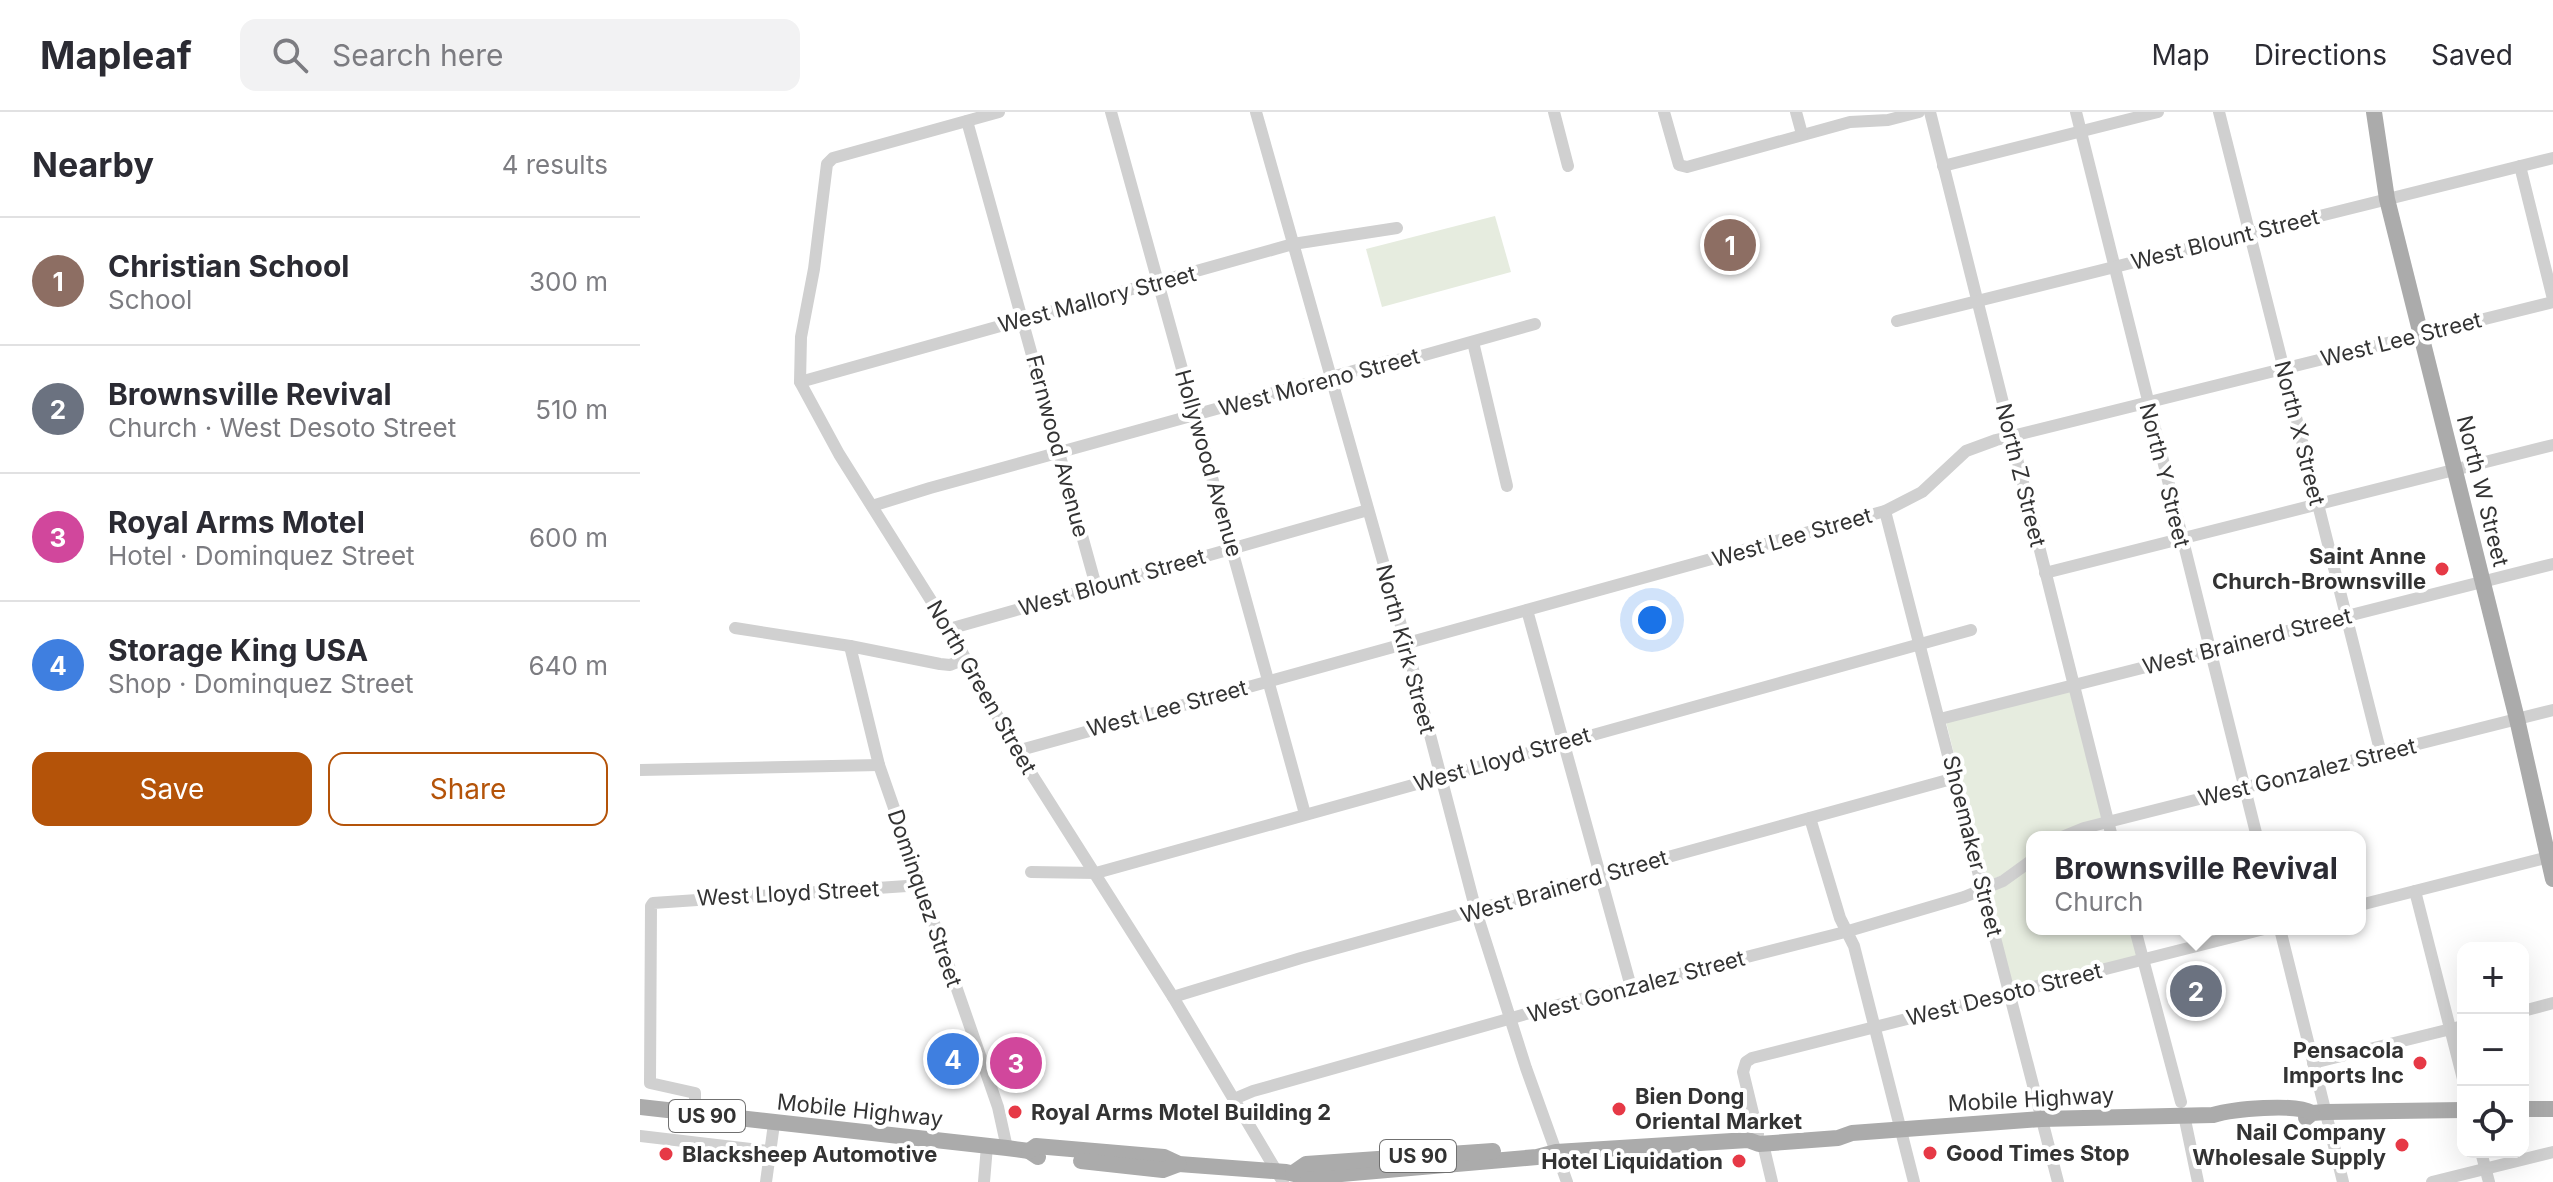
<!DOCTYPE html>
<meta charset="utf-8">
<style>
body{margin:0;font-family:Inter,sans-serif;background:#f2f2f3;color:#2b2b33}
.controls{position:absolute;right:24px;bottom:24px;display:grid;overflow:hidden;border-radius:16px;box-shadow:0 8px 32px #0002}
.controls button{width:72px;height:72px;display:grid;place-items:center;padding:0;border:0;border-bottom:2px solid #e1e1e2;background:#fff;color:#2b2b33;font:40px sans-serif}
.you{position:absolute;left:1012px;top:508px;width:28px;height:28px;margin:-20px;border:6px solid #fff;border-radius:50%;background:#1a73e8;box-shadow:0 0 0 12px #1a73e833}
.badge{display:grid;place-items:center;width:52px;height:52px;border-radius:50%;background:#b45309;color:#fff;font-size:26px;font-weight:700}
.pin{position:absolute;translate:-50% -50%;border:4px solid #fff;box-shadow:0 2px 8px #0006}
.popup{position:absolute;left:1386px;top:719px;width:340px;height:104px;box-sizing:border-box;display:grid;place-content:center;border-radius:16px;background:#fff;filter:drop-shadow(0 2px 6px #0005);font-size:26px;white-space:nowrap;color:#7c7c81}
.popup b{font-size:30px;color:#2b2b33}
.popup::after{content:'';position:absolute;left:50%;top:100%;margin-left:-16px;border:16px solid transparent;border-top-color:#fff}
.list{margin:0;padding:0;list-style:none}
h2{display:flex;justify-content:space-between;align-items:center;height:104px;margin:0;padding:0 32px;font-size:34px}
h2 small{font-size:26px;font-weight:400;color:#7c7c81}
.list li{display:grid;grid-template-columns:52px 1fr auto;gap:24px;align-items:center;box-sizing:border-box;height:128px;padding:0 32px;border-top:2px solid #e1e1e2}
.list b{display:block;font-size:30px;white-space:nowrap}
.list p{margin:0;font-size:26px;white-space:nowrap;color:#7c7c81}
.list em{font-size:26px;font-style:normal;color:#7c7c81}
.actions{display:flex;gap:16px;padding:24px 32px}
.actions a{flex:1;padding:18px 0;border:2px solid #b45309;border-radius:16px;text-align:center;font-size:28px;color:#b45309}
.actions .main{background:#b45309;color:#fff}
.icon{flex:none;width:44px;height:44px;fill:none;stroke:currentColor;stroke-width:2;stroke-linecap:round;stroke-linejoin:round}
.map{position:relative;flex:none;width:1913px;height:1070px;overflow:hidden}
header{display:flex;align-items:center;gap:48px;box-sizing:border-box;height:112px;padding:0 40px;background:#fff;border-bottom:2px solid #e1e1e2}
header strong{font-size:38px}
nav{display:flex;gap:44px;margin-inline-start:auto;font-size:28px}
.search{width:560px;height:72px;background:#f2f2f3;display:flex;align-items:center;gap:20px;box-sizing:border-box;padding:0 28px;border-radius:16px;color:#7c7c81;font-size:30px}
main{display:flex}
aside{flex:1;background:#fff}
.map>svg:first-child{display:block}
.green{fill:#e6ecdf}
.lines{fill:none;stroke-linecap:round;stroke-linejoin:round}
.minor{stroke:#d0d0d0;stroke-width:12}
.major{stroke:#ababab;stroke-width:16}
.poi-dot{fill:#e63946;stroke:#fff;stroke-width:3}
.labels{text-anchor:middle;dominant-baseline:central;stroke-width:8;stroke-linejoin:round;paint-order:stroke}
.shield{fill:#fff;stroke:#707070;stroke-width:2}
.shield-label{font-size:20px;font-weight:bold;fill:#333}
.street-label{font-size:22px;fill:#333;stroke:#fff}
.poi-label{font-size:22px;font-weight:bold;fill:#333;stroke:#fff;text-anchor:end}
</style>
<header>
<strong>Mapleaf</strong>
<div class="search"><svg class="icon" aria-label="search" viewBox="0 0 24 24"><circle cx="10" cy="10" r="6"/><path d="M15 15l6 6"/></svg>Search here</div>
<nav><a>Map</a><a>Directions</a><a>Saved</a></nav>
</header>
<main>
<aside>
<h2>Nearby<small>4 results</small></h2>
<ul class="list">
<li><span class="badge" style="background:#8d6e63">1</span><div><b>Christian School</b><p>School</p></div><em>300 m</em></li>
<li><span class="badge" style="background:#6b7280">2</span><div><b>Brownsville Revival</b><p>Church · West Desoto Street</p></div><em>510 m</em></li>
<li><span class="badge" style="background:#d1479c">3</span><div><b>Royal Arms Motel</b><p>Hotel · Dominquez Street</p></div><em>600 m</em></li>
<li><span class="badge" style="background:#3f7fe0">4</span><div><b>Storage King USA</b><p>Shop · Dominquez Street</p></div><em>640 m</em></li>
</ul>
<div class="actions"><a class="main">Save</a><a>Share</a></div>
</aside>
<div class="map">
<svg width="1913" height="1070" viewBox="0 0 1913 1070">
<rect width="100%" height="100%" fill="#fff"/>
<g class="green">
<polygon points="855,104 871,160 742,195 726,137"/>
<polygon points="1430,579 1462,707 1421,720 1413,725 1392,725 1392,742 1367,761 1346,770 1306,610"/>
<polygon points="1392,755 1392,817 1490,817 1497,844 1372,875 1348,780"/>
</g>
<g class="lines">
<g class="minor">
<polyline points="359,0 193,46 187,52 174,157 161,225 160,270 199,342 309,517 377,639 533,885 643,1070"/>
<polyline points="471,0 665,702"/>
<polyline points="616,0 766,531 836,799 886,956 927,1070"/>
<polyline points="914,0 928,54"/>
<polyline points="1024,0 1039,53 1047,55 1210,10 1248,8 1279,0"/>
<polyline points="1156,0 1162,22"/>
<polyline points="1290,0 1472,725"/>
<polyline points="1436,0 1617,725"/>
<polyline points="1579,0 1741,642"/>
<polyline points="327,9 456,474"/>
<polyline points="1303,54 1518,0"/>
<polyline points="1880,54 1913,187"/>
<polyline points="1257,209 1913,46"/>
<polyline points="833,230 867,374"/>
<polyline points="160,270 653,132 757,116"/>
<polyline points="232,394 290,376 746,250 781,244 895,212"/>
<polyline points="1245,399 1418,1070"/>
<polyline points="1405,461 1913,333"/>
<polyline points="887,498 991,875"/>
<polyline points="95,516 210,534 300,552 310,553 325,547"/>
<polyline points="309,517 728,398"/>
<polyline points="210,534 239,653 358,995 367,1036"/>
<polyline points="1300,607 1913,452"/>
<polyline points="377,639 1245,399 1282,380 1326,339 1356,328 1913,190"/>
<polyline points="0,658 239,653"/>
<polyline points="1170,706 1200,806 1214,834 1274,1070"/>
<polyline points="1422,725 1444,716 1913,598"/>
<polyline points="391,760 456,761 1331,518"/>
<polyline points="1775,779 1823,967"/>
<polyline points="1720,793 1913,744"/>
<polyline points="1495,817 1541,990"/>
<polyline points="1640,817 1703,1070"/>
<polyline points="533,885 661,846 1315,666"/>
<polyline points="1883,899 1913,891"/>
<polyline points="1673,951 1823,914"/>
<polyline points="594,987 613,979 918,893 1205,820 1324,785 1363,769 1392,748"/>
<polyline points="55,1003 55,981 10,971 11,794 13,791 267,774 281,771"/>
<polyline points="1544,1003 1558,1070"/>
<polyline points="1118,1022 1103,960 1106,950 1112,946 1624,817"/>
<polyline points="0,1024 129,1039"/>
<polyline points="1123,1032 1132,1070"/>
<polyline points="1841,1040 1849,1070"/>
<polyline points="126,1070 134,1012"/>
<polyline points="344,1070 347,1034"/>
<polyline points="1792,1070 1913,1040"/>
</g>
<g class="major">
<polyline points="1734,0 1747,87 1877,607 1913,767"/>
<polyline points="0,995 367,1036 389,1039 398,1045"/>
<polyline points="1883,997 1913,997"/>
<polyline points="1666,1006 1672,1001 1686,1000 1823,998"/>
<path d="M389,1039l7,-5 128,11 15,7 107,8 21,5 230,-20 19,-5 192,-12 11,4 79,-6 14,-5 189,-14 172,-4c20,-6 82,-12 99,-2"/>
<polyline points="441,1049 523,1058 539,1052"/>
<polyline points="653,1061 666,1052 853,1039"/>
</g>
</g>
<g class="poi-dot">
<circle cx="1802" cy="457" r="8"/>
<circle cx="1780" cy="951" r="8"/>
<circle cx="979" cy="997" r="8"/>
<circle cx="375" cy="1000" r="8"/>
<circle cx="1762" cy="1033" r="8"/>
<circle cx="1290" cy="1041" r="8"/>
<circle cx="26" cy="1042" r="8"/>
<circle cx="1099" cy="1049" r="8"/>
</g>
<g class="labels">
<g class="shield">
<rect x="29" y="988" width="76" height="32" rx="6"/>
<rect x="740" y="1028" width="76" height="32" rx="6"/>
</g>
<g class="shield-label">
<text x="67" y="1004">US 90</text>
<text x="778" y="1044">US 90</text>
</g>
<g class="street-label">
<text transform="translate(1585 127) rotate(-14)">West Blount Street</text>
<text transform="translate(457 187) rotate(-15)">West Mallory Street</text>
<text transform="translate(1761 227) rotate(-14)">West Lee Street</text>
<text transform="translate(679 270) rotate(-15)">West Moreno Street</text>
<text transform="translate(1660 321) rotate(76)">North X Street</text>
<text transform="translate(418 334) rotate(75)">Fernwood Avenue</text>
<text transform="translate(569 351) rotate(74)">Hollywood Avenue</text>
<text transform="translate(1381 363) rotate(76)">North Z Street</text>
<text transform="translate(1525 363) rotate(76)">North Y Street</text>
<text transform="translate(1843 379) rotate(76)">North W Street</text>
<text transform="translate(1152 425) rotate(-16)">West Lee Street</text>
<text transform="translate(472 470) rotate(-16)">West Blount Street</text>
<text transform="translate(1607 529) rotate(-14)">West Brainerd Street</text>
<text transform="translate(766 537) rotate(75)">North Kirk Street</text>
<text transform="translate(342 575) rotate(60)">North Green Street</text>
<text transform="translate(527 596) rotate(-15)">West Lee Street</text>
<text transform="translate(862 647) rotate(-16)">West Lloyd Street</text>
<text transform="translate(1667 660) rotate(-14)">West Gonzalez Street</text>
<text transform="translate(1333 734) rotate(76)">Shoemaker Street</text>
<text transform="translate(924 774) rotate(-16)">West Brainerd Street</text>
<text transform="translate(148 781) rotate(-3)">West Lloyd Street</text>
<text transform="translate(285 786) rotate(71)">Dominquez Street</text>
<text transform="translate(996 874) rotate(-15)">West Gonzalez Street</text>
<text transform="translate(1364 882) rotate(-14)">West Desoto Street</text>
<text transform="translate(1391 987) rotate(-3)">Mobile Highway</text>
<text transform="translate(220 998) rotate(6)">Mobile Highway</text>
</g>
<g class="poi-label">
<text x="1786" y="444">Saint Anne<tspan x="1786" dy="25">Church-Brownsville</tspan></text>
<text x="1764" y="938">Pensacola<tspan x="1764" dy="25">Imports Inc</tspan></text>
<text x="995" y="984" text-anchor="start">Bien Dong<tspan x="995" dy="25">Oriental Market</tspan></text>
<text x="391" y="1000" text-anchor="start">Royal Arms Motel Building 2</text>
<text x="1746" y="1020">Nail Company<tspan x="1746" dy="25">Wholesale Supply</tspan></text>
<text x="1306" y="1041" text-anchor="start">Good Times Stop</text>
<text x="42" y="1042" text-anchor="start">Blacksheep Automotive</text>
<text x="1083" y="1049">Hotel Liquidation</text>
</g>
</g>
</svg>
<div class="controls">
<button>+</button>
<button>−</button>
<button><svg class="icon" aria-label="locate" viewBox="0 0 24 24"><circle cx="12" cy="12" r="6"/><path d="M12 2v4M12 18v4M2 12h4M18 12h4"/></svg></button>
</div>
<div class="you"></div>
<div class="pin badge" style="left:1090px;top:133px;background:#8d6e63">1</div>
<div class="pin badge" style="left:1556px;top:879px;background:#6b7280">2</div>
<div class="popup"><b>Brownsville Revival</b>Church</div>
<div class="pin badge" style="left:376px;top:951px;background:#d1479c">3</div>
<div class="pin badge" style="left:313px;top:947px;background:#3f7fe0">4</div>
</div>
</main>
